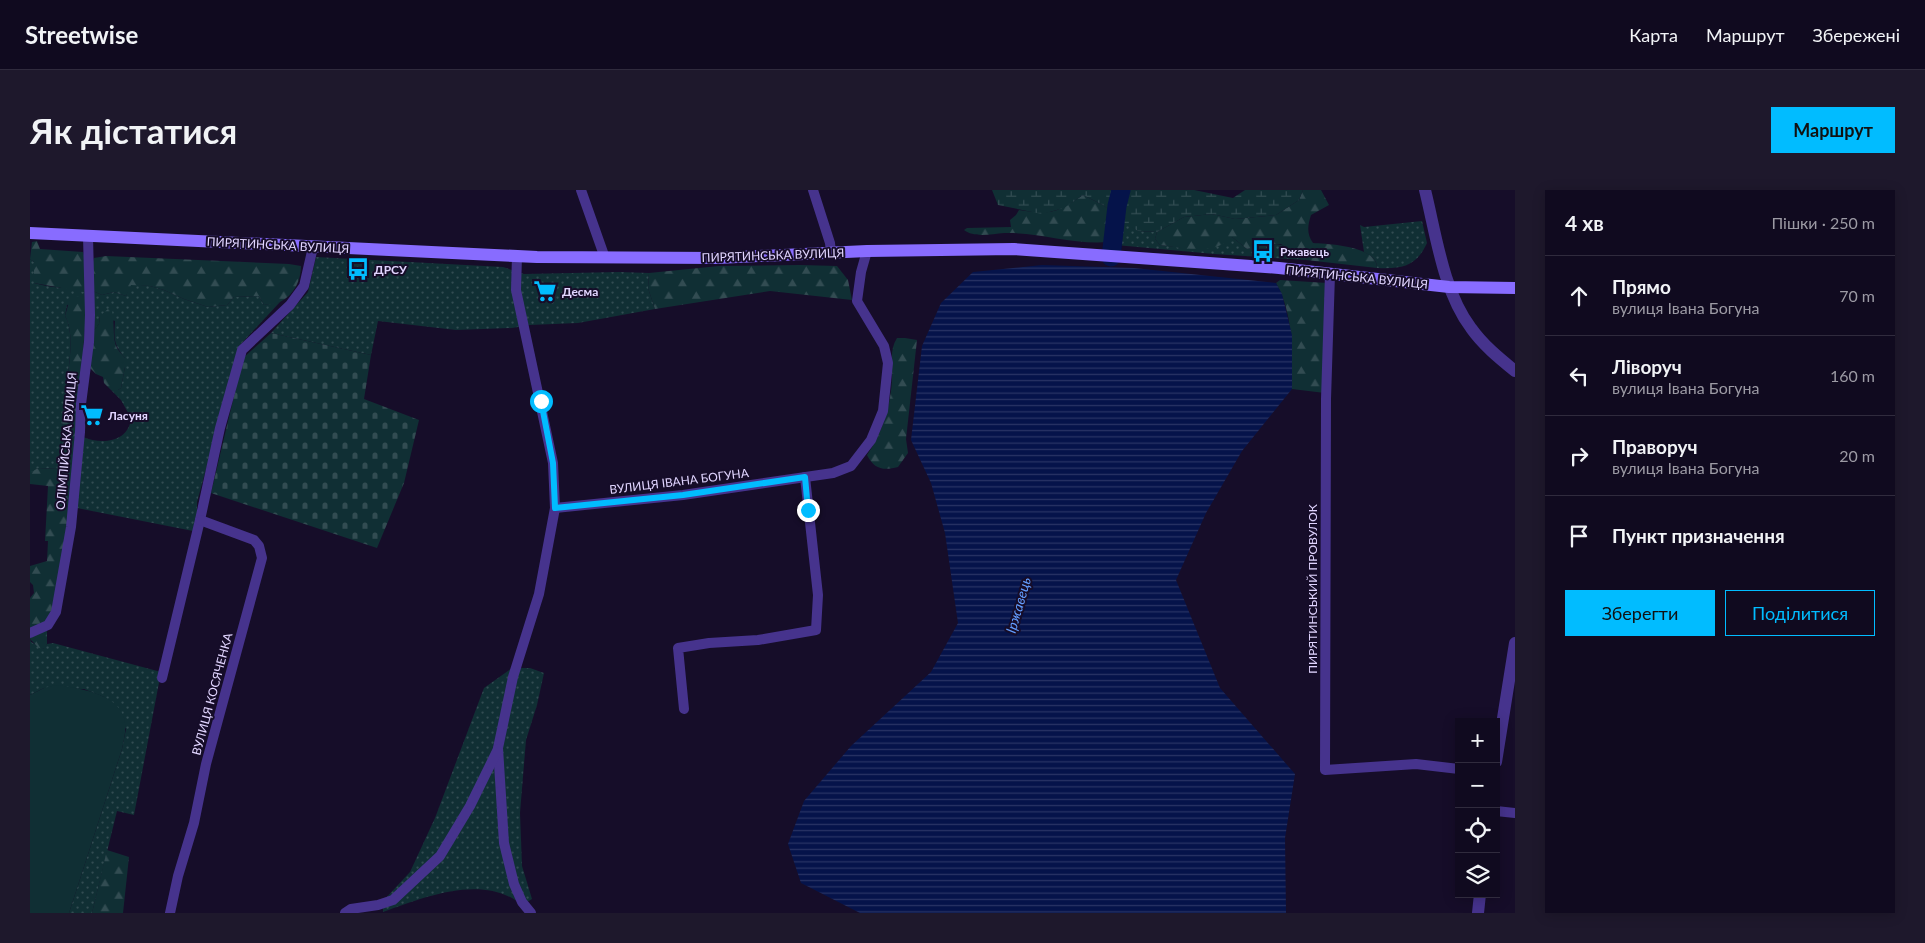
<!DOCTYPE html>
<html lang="uk">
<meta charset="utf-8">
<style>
body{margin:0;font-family:Lato,sans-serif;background:#1e182c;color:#f1f3f6}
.controls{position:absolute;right:15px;bottom:15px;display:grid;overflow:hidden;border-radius:0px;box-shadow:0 2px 12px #0003}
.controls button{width:45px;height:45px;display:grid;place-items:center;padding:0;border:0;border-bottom:1px solid #302b3d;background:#100a1f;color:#f1f3f6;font:25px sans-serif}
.stop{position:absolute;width:15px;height:15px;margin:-11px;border:4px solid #01bcff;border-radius:50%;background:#fff}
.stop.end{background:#01bcff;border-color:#fff;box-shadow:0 1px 5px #0008}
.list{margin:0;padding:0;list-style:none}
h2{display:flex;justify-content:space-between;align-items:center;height:65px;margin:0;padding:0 20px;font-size:21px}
h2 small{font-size:16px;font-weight:400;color:#9c9aa4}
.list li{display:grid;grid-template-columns:32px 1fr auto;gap:15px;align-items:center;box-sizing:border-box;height:80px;padding:0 20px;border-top:1px solid #302b3d}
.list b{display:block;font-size:19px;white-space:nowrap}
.list p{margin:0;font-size:16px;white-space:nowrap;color:#9c9aa4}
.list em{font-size:16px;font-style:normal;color:#9c9aa4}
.actions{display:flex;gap:10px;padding:15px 20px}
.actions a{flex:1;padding:11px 0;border:1px solid #01bcff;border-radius:0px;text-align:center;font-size:18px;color:#01bcff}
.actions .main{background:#01bcff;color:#111}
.icon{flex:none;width:28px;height:28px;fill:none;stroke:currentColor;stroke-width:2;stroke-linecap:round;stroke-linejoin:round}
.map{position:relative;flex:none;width:1485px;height:723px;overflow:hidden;border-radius:0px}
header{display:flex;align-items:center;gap:30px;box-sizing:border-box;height:70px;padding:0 25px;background:#100a1f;border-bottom:1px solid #302b3d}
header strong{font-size:24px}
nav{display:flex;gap:28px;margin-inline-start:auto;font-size:18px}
.intro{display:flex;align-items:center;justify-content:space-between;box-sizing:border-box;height:120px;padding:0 30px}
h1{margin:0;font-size:35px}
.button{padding:12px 22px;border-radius:0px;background:#01bcff;color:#111;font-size:18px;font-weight:700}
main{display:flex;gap:30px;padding:0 30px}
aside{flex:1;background:#100a1f;border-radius:0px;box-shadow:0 2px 12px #0003}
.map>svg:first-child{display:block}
.grass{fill:url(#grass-dots)}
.forest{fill:url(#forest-firs)}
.wetland{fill:url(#wetland-marsh)}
.cemetery{fill:url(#cemetery-stones)}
.garden{fill:#102f34}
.water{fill:url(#water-rules)}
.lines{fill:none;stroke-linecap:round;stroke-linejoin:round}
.river{stroke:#05134a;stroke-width:19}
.minor{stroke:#46338d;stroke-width:10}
.tertiary{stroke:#46338d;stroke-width:12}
.secondary{stroke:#886cff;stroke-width:12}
.route{stroke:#01bcff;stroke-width:6}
.labels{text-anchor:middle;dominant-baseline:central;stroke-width:4;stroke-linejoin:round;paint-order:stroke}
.street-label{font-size:12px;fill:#e1d5ff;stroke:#160d29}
.poi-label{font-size:12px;font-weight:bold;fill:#e1d5ff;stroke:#160d29;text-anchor:start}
.water-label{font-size:14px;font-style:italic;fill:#639dff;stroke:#160d29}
</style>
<header>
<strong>Streetwise</strong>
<nav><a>Карта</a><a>Маршрут</a><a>Збережені</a></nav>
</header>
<div class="intro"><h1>Як дістатися</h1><a class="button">Маршрут</a></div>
<main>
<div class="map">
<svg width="1485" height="723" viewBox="0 0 1485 723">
<defs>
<pattern id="grass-dots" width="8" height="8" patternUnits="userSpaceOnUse" patternTransform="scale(1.25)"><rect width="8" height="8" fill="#102f34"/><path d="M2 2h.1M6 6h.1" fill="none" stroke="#324c52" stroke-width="1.8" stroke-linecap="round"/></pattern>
<pattern id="forest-firs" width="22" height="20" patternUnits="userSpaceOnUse" patternTransform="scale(1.25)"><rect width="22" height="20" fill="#102f34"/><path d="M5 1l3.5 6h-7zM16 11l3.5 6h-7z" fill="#324c52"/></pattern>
<pattern id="wetland-marsh" width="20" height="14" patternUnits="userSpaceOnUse" patternTransform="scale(1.25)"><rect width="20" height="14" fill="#102f34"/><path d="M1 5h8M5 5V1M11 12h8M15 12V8" fill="none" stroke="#324c52"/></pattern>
<pattern id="cemetery-stones" width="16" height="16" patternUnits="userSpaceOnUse" patternTransform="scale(1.25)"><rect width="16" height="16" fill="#102f34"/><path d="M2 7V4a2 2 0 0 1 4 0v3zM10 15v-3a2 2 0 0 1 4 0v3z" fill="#324c52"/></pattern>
<pattern id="water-rules" width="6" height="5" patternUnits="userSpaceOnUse" patternTransform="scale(1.25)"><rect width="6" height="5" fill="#05134a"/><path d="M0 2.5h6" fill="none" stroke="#293465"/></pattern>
</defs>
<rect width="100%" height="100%" fill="#160d29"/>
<g class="grass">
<path d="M1089,28l19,13 19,1 -2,7 5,6 25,3 47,-11 15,12c29,-7 34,-9 59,11l-92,-6 -98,-9z"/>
<path d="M1392,31l5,22c-11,24 -25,26 -50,25 0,-9 -6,-12 -13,-16l-4,-27 4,2z"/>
<polygon points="286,67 473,77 494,84 589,82 619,83 618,98 625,119 548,133 500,135 482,138 426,140 348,131 341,165 241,143 278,102"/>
<path d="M0,69l4,3v21c18,5 33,6 52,4l1,15 -20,3 -2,11c12,20 1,65 -1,88 -2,21 -3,43 -5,65l-21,-1 -6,5h-2z"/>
<path d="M100,94l20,2 14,4 20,9 24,8 19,-2 7,-8 25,-1 5,9 16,-3 -40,43 -43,157v14l-4,15 -116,-23 6,-71c19,8 46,5 48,-19l-10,-18 -10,-10h7l3,-2 4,-21v-9c-12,-14 -11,-20 -10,-37l-15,-5 -1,8 -5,6 -1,-39 9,4 12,-3 12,4z"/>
<polygon points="0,449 1,452 14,459 17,454 23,453 131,482 104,625 87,621 62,723 39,723 92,559 96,539 74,507 54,499 14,498 0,505"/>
<path d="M482,478h18l14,5 -7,32 -11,35 -6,73 2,53 10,33 -10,6c-38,-32 -98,-8 -139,7v-11l27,-29 25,-54 49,-130z"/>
</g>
<g class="forest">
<path d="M1273,0h18l8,15 -18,10c-3,9 -5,19 2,28 16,1 64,3 64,25l-71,-8 -25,-16h-11l-23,5 -15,-12c-18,19 -48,11 -72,8l-5,-6 2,-7 27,-15 28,-3 23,5 41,-4 23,-15z"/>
<path d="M1053,5l20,10 10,8 -5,29c-35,3 -69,-10 -104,-9 -13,1 -30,5 -40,-3l3,-2 44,-1 -1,-7 6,-5 3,-5c32,5 38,3 64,-15z"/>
<path d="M7,51l3,8 43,3c4,12 6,29 1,40l-50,-9v-21l-4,-3 2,-17z"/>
<path d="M76,66l183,8 12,2c0,14 -7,29 -21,36 -4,2 -12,2 -16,3l-5,-9 -25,1 -7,8 -19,2 -24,-8 -20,-9 -14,-4 -19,-1 -5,11 -12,-4 -12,3 -9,-4 -1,-23 2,-10z"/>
<polygon points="770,75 807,76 818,90 822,110 740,101 625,119 618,98 619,83 689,76"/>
<path d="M1250,90l47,3 -2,110 -33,-4c0,-36 2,-74 -16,-106z"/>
<path d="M45,106l9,1 3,5 -18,225 -14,84 -8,13v20l-2,5 -6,-1 -9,-9v-41l4,-5 -1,-8 -3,-3v-16l17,-5 1,-20h-3l3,-55 -18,-2v-11l8,-5 21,1c2,-22 3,-44 5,-66 2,-22 13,-67 1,-87l5,-18z"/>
<path d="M78,119l4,2c3,11 0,28 5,37 2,4 6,7 8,10v9l-4,21 -3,2h-7l-7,-7 -1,-6 -7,-3 -7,-7 5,-37 5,-6 1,-8z"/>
<path d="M867,148h8l12,2 -11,99 2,14 -10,14c-15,4 -24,2 -31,-12 15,-21 24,-50 25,-76 1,-14 -3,-29 5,-41z"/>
<polygon points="77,660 99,667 93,723 62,723"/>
</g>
<polygon class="wetland" points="962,0 1164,0 1203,8 1215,0 1273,0 1269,10 1246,25 1205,29 1182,24 1154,27 1127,42 1108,41 1096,34 1073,15 1053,5 1034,18 1012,24 968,15"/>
<polygon class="cemetery" points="241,143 341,165 334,209 389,230 374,293 347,358 181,303 213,168"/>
<path class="garden" d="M26,495c22,3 61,8 68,33 3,11 0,21 -2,31l-52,161 -1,3h-39v-218l14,-7z"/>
<polygon class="water" points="1012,75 1104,78 1246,93 1252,104 1262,145 1262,199 1212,261 1176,323 1146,390 1190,498 1265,584 1255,648 1256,723 830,723 771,693 758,654 774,611 821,556 901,482 928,433 915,343 901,293 881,250 892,156 911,113 943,82"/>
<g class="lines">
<polyline class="river" points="1081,67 1087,16 1091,0"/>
<g class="minor">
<polyline points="551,0 575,68"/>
<polyline points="783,0 800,53 801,63"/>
<polyline points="487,66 486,100 523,273 525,318 509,404 483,487 468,558 474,653 484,694 492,712 501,723"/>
<polyline points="1300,84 1296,209 1295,580 1386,574 1429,579"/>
<polyline points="525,318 653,305 803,283 821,276 841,250 853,221 858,173 854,156 827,111 831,82 837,61"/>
<polyline points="0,443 18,435 26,422 41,337 50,242 51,214 59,152 60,125 58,46"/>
<polyline points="132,488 170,330 190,238 212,160 260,115 274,96 283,57"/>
<polyline points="654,519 648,458 679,453 728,450 786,440 788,405 775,287"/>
<polyline points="1466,621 1485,623"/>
<polyline points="140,723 148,686 164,633 176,574 232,368 229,356 224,350 170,330"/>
<polyline points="315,723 321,719 348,715 363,710 410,666 440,616 468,559"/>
</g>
<g class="tertiary">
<path d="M1395,0c11,44 18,101 46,138 12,17 28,30 44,43"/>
<polyline points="1466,572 1485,453"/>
<polyline points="1448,723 1450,704"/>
</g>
<polyline class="secondary" points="0,43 507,67 687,68 837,61 984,59 1249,78 1419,97 1485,98"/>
</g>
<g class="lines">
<polyline class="route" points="511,211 523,273 525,318 653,305 775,287 778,320"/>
</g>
<defs>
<symbol id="bus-bare" viewBox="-9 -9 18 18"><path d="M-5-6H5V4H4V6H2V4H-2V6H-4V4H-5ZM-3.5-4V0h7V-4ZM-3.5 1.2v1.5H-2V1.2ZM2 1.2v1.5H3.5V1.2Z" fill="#01bcff" stroke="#160d29" stroke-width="2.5" paint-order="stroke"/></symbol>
<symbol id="supermarket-bare" viewBox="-9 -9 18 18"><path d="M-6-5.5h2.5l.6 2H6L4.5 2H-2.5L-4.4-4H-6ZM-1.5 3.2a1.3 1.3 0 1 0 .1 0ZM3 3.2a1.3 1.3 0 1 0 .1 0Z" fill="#01bcff" stroke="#160d29" stroke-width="2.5" paint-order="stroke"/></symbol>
</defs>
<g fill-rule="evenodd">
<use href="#bus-bare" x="1217" y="45" width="32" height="32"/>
<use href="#bus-bare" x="312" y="63" width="32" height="32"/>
<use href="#supermarket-bare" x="499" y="85" width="32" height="32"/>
<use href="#supermarket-bare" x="46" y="209" width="32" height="32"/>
</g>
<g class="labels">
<g class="street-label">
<text transform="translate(248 55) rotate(3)">ПИРЯТИНСЬКА ВУЛИЦЯ</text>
<text transform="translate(743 65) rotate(-2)">ПИРЯТИНСЬКА ВУЛИЦЯ</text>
<text transform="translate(1327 87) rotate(6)">ПИРЯТИНСЬКА ВУЛИЦЯ</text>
<text transform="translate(36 251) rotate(-85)">ОЛІМПІЙСЬКА ВУЛИЦЯ</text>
<text transform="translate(649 291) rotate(-7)">ВУЛИЦЯ ІВАНА БОГУНА</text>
<text transform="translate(1282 399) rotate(-90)">ПИРЯТИНСЬКИЙ ПРОВУЛОК</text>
<text transform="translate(182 504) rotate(-75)">ВУЛИЦЯ КОСЯЧЕНКА</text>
</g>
<g class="poi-label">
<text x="1250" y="61">Ржавець</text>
<text x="344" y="79">ДРСУ</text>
<text x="532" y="101">Десма</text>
<text x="78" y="225">Ласуня</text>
</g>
<g class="water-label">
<text transform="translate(988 415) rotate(-74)">Іржавець</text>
</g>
</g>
</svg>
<div class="controls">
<button>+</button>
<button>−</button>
<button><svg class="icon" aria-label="locate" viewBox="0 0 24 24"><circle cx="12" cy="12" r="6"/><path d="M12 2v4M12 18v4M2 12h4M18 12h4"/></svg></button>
<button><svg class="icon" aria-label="layers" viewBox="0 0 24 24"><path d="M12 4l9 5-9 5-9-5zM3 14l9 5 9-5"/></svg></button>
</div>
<div class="stop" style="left:511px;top:211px"></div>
<div class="stop end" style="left:778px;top:320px"></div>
</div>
<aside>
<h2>4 хв<small>Пішки · 250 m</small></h2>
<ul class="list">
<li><svg class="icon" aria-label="ahead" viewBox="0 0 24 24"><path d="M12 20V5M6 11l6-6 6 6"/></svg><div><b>Прямо</b><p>вулиця Івана Богуна</p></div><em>70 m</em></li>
<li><svg class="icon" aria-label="left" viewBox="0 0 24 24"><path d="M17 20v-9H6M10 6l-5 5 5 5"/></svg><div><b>Ліворуч</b><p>вулиця Івана Богуна</p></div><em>160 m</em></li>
<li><svg class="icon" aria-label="right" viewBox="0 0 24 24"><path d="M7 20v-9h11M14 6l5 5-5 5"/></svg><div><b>Праворуч</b><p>вулиця Івана Богуна</p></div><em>20 m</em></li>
<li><svg class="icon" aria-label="arrive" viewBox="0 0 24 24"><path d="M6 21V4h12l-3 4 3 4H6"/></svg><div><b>Пункт призначення</b></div></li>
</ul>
<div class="actions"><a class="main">Зберегти</a><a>Поділитися</a></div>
</aside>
</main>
